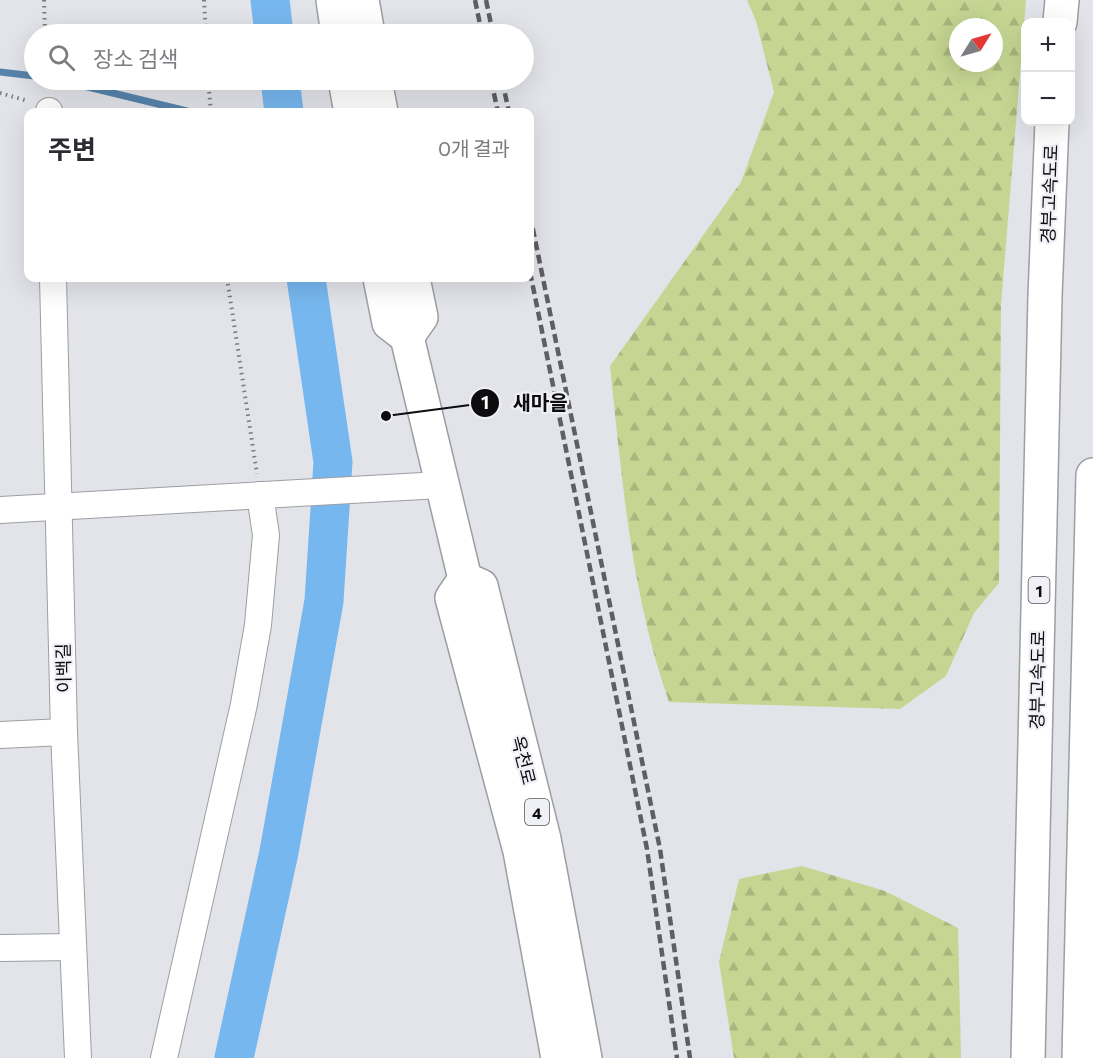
<!DOCTYPE html>
<html lang="ko">
<meta charset="utf-8">
<style>
body{margin:0;font-family:Commissioner,"Noto Sans KR",sans-serif;background:#f7f7f7;color:#2b2b33}
.controls{position:absolute;right:18px;top:18px;display:grid;overflow:hidden;border-radius:12px;box-shadow:0 6px 24px #0002}
.controls button{width:54px;height:54px;display:grid;place-items:center;padding:0;border:0;border-bottom:2px solid #e1e1e2;background:#fff;color:#2b2b33;font:30px sans-serif}
.compass{position:absolute;left:949px;top:18px;width:54px;height:54px;border-radius:50%;background:#fff;box-shadow:0 6px 24px #0002;rotate:53deg}
.list{margin:0;padding:0;list-style:none}
h2{display:flex;justify-content:space-between;align-items:center;height:78px;margin:0;padding:0 24px;font-size:26px}
h2 small{font-size:20px;font-weight:400;color:#7c7c81}
.icon{flex:none;width:33px;height:33px;fill:none;stroke:currentColor;stroke-width:2;stroke-linecap:round;stroke-linejoin:round}
.map{position:relative;flex:none;width:1093px;height:1058px;overflow:hidden}
.search{position:absolute;background:#fff;box-shadow:0 6px 24px #0002;left:24px;top:24px;width:510px;height:66px;display:flex;align-items:center;gap:15px;box-sizing:border-box;padding:0 21px;border-radius:33px;color:#7c7c81;font-size:22px}
.panel{position:absolute;background:#fff;box-shadow:0 6px 24px #0002;left:24px;top:108px;width:510px;height:174px;border-radius:12px}
.map>svg:first-child{display:block}
.forest{fill:url(#forest-firs);fill-rule:evenodd}
.lines{fill:none;stroke-linecap:round;stroke-linejoin:round}
.stream{stroke:#5784ac;stroke-width:7}
.river{stroke:#77b7ef;stroke-width:39}
.minor-casing{stroke:#9c9ea3;stroke-width:28}
.primary-casing{stroke:#9c9ea3;stroke-width:36}
.motorway-casing{stroke:#9c9ea3;stroke-width:36}
.path{stroke:#797a7e;stroke-width:4;stroke-dasharray:1.5 4.5;stroke-linecap:butt}
.minor{stroke:#fff;stroke-width:26}
.primary{stroke:#fff;stroke-width:33}
.motorway{stroke:#fff;stroke-width:33}
.rail{stroke:#5e5f63;stroke-width:4.5;stroke-dasharray:9 4.5;stroke-linecap:butt}
.labels{text-anchor:middle;dominant-baseline:central;stroke-width:4.5;stroke-linejoin:round;paint-order:stroke}
.shield{fill:#f0f1f7;stroke:#515155;stroke-width:1.5}
.shield-label{font-size:16px;font-weight:bold;fill:#0d0d0f}
.street-label{font-size:18px;fill:#0d0d0f;stroke:#f0f1f7}
.leader{fill:none;stroke:#0d0d0f;stroke-width:2}
.callout-dot{fill:#0d0d0f;stroke:#f0f1f7;stroke-width:2}
.mark-label{font-size:18px;text-anchor:middle;font-weight:bold;fill:#fff}
.callout-label{font-size:20px;text-anchor:middle;font-weight:bold;fill:#0d0d0f;stroke:#f0f1f7;stroke-width:4.5;stroke-linejoin:round;paint-order:stroke}
</style>
<div class="map">
<svg width="1093" height="1058" viewBox="0 0 1093 1058">
<defs>
<pattern id="forest-firs" width="22" height="20" patternUnits="userSpaceOnUse" patternTransform="scale(1.5)"><rect width="22" height="20" fill="#c6d692"/><path d="M5 1l3.5 6h-7zM16 11l3.5 6h-7z" fill="#a9b67d"/></pattern>
</defs>
<rect width="100%" height="100%" fill="#e2e4ea"/>
<g class="forest">
<path d="M747,0h279l-25,305 -2,278 -25,30 -28,63 -46,33 -231,-7c-38,-108 -47,-223 -59,-336l131,-184 33,-90 -18,-71zM958,27h36v36h-36z"/>
<polygon points="802,866 885,891 958,928 961,1058 734,1058 719,962 739,879"/>
</g>
<g class="lines">
<g class="stream">
<polyline points="0,72 34,76"/>
<polyline points="59,80 191,112"/>
</g>
<g class="river">
<polyline points="270,0 274,34"/>
<polyline points="280,80 284,112"/>
<polyline points="234,1058 279,852 324,601 333,462 306,278"/>
</g>
<defs>
<g id="minor">
<polyline points="49,111 49,112"/>
<polyline points="53,278 64,732 78,1058"/>
<polyline points="0,510 440,485"/>
<polyline points="0,735 64,732"/>
<polyline points="0,948 72,947"/>
<polyline points="164,1058 244,704 258,625 266,535 260,495"/>
</g>
<g id="primary">
<polyline points="333,0 338,34"/>
<polyline points="362,0 368,34"/>
<polyline points="345,80 351,112"/>
<polyline points="375,80 381,112"/>
<polyline points="380,278 389,323 407,337 465,579 452,598 520,851 558,1058"/>
<polyline points="407,337 421,317 413,278"/>
<polyline points="465,579 481,586 544,839 585,1058"/>
</g>
<g id="motorway">
<polyline points="1060,22 1062,0"/>
<polyline points="1028,1058 1045,296 1052,122"/>
<polyline points="1079,1058 1093,475"/>
</g>
</defs>
<use href="#minor" class="minor-casing"/>
<use href="#primary" class="primary-casing"/>
<use href="#motorway" class="motorway-casing"/>
<g class="path">
<polyline points="44,0 45,34"/>
<polyline points="204,0 206,34"/>
<polyline points="47,80 48,91"/>
<polyline points="208,80 211,112"/>
<polyline points="0,93 28,101"/>
<polyline points="227,278 257,474"/>
</g>
<use href="#minor" class="minor"/>
<use href="#primary" class="primary"/>
<use href="#motorway" class="motorway"/>
<g class="rail">
<polyline points="475,0 482,34"/>
<polyline points="486,0 493,34"/>
<polyline points="491,80 498,112"/>
<polyline points="502,80 509,112"/>
<polyline points="530,215 660,849 690,1058"/>
<polyline points="530,272 647,849 677,1058"/>
</g>
</g>
<g class="labels">
<g class="shield">
<rect x="1028.5" y="577" width="21" height="26" rx="4.5"/>
<rect x="525" y="799" width="24" height="26" rx="4.5"/>
</g>
<g class="shield-label">
<text x="1039" y="590">1</text>
<text x="537" y="812">4</text>
</g>
<g class="street-label">
<text transform="translate(1049 194) rotate(-88)">경부고속도로</text>
<text transform="translate(63 668) rotate(-91)">이백길</text>
<text transform="translate(1037 680) rotate(-89)">경부고속도로</text>
<text transform="translate(524 760) rotate(76)">옥천로</text>
</g>
</g>
<path class="leader" d="M386 416L485 403"/>
<g class="callout-dot">
<circle cx="386" cy="416" r="6"/>
<circle cx="485" cy="403" r="15"/>
</g>
<g class="mark-label">
<text x="485" y="409">1</text>
</g>
<g class="callout-label">
<text x="540" y="410">새마을</text>
</g>
</svg>
<div class="controls">
<button>+</button>
<button>−</button>
</div>
<svg class="compass" viewBox="-18 -18 36 36"><path d="M0-13l5 13h-10z" fill="#e53935"/><path d="M0 13l5-13h-10z" fill="#7c7c81"/></svg>
<div class="search"><svg class="icon" aria-label="search" viewBox="0 0 24 24"><circle cx="10" cy="10" r="6"/><path d="M15 15l6 6"/></svg>장소 검색</div>
<section class="panel">
<h2>주변<small>0개 결과</small></h2>
<ul class="list">
</ul>
</section>
</div>
